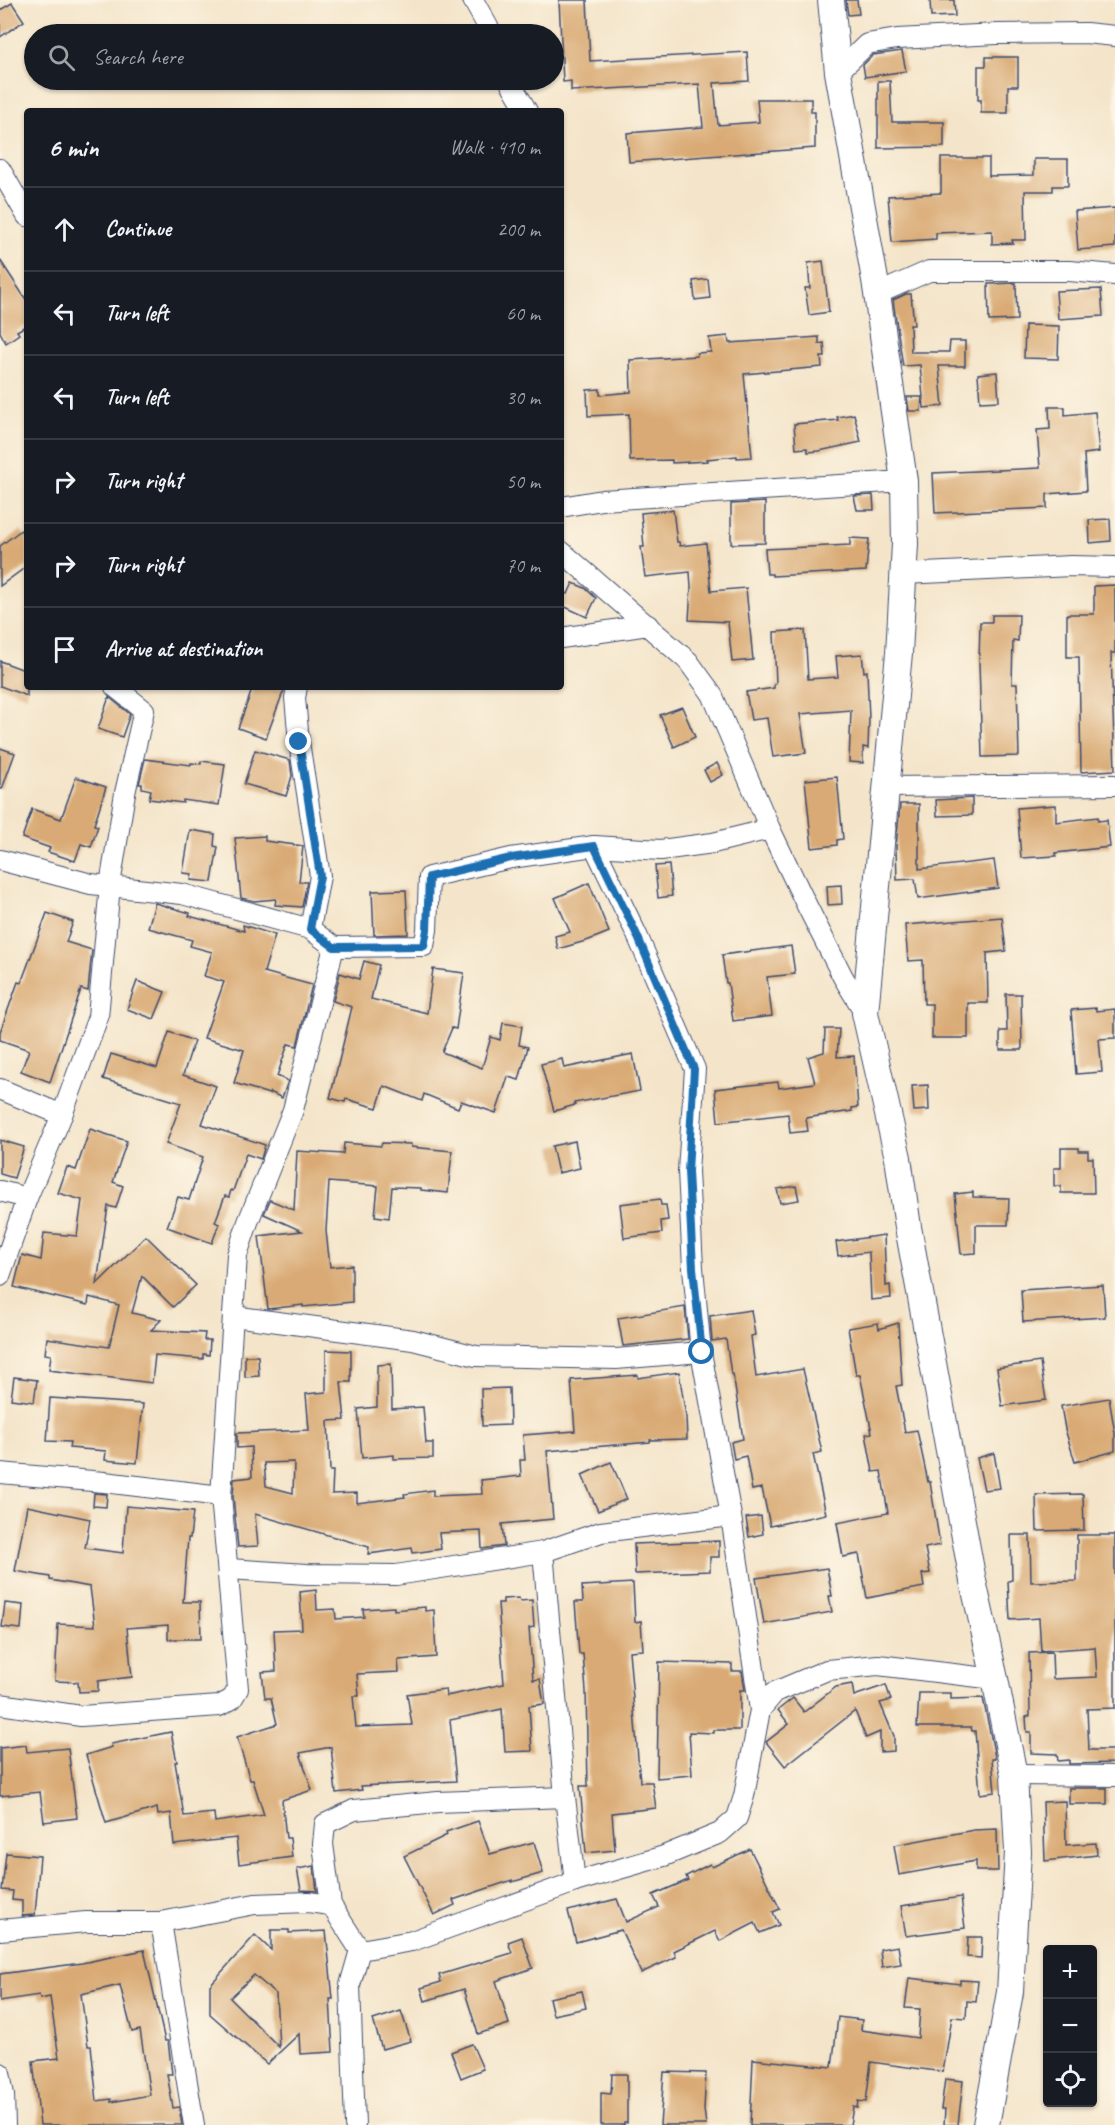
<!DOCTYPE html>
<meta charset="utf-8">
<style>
body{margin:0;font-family:Caveat,sans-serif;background:#20242c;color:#f1f3f6}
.controls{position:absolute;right:18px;bottom:18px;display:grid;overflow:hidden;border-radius:6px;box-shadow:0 2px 4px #0004}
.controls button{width:54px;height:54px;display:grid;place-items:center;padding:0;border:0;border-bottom:2px solid #363941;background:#171b24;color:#f1f3f6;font:30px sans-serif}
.stop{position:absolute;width:18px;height:18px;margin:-14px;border:4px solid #1f6fb2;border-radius:50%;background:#fff}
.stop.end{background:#1f6fb2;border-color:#fff;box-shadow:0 2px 6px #0008}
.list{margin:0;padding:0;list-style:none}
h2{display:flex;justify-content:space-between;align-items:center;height:78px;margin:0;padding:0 24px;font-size:26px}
h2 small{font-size:20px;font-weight:400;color:#9ea1a6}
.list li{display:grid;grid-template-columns:39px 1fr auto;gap:18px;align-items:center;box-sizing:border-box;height:84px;padding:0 24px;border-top:2px solid #363941}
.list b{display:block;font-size:22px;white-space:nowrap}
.list em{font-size:20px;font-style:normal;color:#9ea1a6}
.icon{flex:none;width:33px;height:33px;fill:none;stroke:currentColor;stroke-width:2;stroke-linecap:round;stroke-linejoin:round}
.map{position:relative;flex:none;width:1115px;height:2125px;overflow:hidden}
.search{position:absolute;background:#171b24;box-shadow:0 2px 4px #0004;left:24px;top:24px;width:540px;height:66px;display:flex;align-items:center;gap:15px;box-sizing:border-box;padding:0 21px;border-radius:33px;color:#9ea1a6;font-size:22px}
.panel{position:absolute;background:#171b24;box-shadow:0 2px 4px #0004;left:24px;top:108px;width:540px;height:582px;border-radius:6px}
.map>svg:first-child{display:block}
.building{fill:#d9aa74;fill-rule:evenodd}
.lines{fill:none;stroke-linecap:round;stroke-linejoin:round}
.minor-casing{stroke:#3c4a6e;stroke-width:22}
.tertiary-casing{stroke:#3c4a6e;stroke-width:28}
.minor{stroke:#fff;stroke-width:20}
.tertiary{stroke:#fff;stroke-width:26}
.route{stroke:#1f6fb2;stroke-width:8}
</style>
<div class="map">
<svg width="1115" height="2125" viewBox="0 0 1115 2125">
<rect width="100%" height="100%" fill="#fcf5e5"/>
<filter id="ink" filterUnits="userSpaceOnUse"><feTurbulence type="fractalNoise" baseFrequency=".0167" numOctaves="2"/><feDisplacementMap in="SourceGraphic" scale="12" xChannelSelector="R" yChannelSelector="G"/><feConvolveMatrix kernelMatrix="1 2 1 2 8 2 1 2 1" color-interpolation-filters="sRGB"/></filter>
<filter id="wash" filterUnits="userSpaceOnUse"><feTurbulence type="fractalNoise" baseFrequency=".008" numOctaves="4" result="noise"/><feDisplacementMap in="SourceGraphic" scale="24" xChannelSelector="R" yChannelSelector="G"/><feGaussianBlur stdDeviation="1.35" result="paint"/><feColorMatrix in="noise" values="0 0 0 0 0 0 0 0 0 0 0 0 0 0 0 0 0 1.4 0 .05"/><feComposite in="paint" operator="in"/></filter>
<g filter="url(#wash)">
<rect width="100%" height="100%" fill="#f4e5ca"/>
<g id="blocks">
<g class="building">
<polygon points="559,0 587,0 590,61 747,52 749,81 714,83 718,125 759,122 757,99 811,99 811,112 815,112 815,148 629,162 627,133 703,127 699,84 571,91 571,81 563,82"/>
<polygon points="846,0 857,0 859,14 848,15"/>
<polygon points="930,0 954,0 955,16 931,17"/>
<polygon points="12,3 24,21 0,37 0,10"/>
<polygon points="902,51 906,71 865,77 863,65 873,55"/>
<polygon points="986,57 1018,57 1018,86 1008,86 1008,113 981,113 981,100 978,100 978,66 986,66"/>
<polygon points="878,81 890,81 892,122 944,122 944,147 878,148"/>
<polygon points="941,158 989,158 989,176 1034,175 1034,159 1068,159 1068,186 1053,186 1053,191 1025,191 1026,240 1012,240 1013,243 992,244 992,231 936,233 936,239 892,242 888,196 941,193"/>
<polygon points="1115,208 1115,247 1078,250 1075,211"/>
<polygon points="0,260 27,301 27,325 17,331 19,334 6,343 0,332"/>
<polygon points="823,261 829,312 809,315 805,288 810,288 808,263"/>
<polygon points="708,279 710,298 695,300 693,281"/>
<polygon points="1016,283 1017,320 989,321 988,284"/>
<polygon points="1101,289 1103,316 1058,319 1056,291"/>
<polygon points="906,294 911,294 914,325 910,325 911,352 949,352 950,341 965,341 965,366 939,366 943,406 924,408 920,365 903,366 893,300"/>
<polygon points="1025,325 1059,326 1058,359 1024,358"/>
<polygon points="728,336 729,343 819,337 819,344 824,343 825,357 821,357 822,367 744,374 752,457 737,458 737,456 707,459 708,461 672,463 672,460 630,461 629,414 588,416 587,390 600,389 600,395 631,392 630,360 697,356 697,353 711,352 709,338"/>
<polygon points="997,372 999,401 980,402 978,374"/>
<polygon points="907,397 922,397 921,411 909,411"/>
<polygon points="1049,407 1065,407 1065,415 1095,412 1099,452 1084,454 1086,491 1047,494 1047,508 935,513 933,473 1040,468 1037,430 1050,429"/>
<polygon points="854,414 861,442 819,451 808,452 807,448 796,449 794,424 838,420 837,417"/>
<polygon points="873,495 874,510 857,510 854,496"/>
<polygon points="765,502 765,543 731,544 731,504"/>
<polygon points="673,510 677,542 679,542 680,546 706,543 711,591 746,588 753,660 732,662 728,622 689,620 691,587 690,572 645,577 641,547 644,547 641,513"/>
<polygon points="1110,519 1111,541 1090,543 1089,520"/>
<polygon points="21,530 27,538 27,566 0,586 0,546"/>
<polygon points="850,538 869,539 866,571 772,576 772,574 767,574 765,549 850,545"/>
<polygon points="573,583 585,588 596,598 587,617 561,605 561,592 568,594"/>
<polygon points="1115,585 1115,653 1111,653 1115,770 1081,772 1079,657 1067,657 1067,614 1094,614 1094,586"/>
<polygon points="992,615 1019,615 1018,641 1013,640 1012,684 1017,684 1019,756 982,757 979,663 980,622 992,622"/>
<polygon points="805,630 808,679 838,677 836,656 862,654 864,672 867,671 869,719 868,748 863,747 863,763 849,762 851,710 800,714 806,753 773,757 767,718 751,720 746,692 774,688 774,684 776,684 774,632"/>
<polygon points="0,661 27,671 27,696 0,686"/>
<polygon points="253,687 285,687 266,738 238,728"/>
<polygon points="109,697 130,714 122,737 98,729"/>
<polygon points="682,707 695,737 674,747 660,715"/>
<polygon points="0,748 15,753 2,789 0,789"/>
<polygon points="255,750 290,760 292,776 286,796 244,784"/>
<polygon points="145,759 191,765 191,763 201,764 201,761 225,764 219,805 183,800 183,803 149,799 151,790 142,788 142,784 139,784"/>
<polygon points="717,763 723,775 710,782 704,770"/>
<polygon points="76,777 106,787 94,825 98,826 91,847 81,844 75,861 48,852 50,848 22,838 32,809 61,819"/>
<polygon points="837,777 843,839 837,840 837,845 812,848 805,780"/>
<polygon points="972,798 972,815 937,816 936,800"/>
<polygon points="900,804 919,804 919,869 994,860 998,888 918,899 915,879 897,880 896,847"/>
<polygon points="1056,805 1056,822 1098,817 1098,821 1107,820 1110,847 1056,853 1056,856 1021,858 1017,808"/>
<polygon points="190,830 215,834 214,846 218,847 212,882 191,880 192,874 183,873"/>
<polygon points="265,836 265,841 303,846 299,882 307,882 302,907 275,905 276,899 254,901 241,898 235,838"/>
<polygon points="669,865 672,896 658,898 655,866"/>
<polygon points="589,883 609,932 589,940 558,949 555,936 570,932 555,898"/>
<polygon points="841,885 842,904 828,905 827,886"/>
<polygon points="406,890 408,934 374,935 372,891"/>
<polygon points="155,903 190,913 189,916 244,931 243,925 275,935 264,972 312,985 297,1046 288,1044 277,1076 288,1081 282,1098 270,1092 269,1094 234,1083 244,1050 204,1038 224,982 204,976 212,952 190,946 192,940 148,928"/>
<polygon points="47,913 73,922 66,942 92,950 88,991 81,989 50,1082 21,1071 29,1050 0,1040 0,1032 18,982 21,983"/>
<polygon points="1002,917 1006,951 987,953 988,1003 968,1003 968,1038 932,1038 932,1004 924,1004 923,960 908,961 905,925"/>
<polygon points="791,946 795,974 767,977 772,1016 733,1021 728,983 726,983 722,955"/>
<polygon points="364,961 379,965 371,999 427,1013 433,969 464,973 456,1029 452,1028 442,1052 482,1068 491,1037 500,1040 503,1023 522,1026 519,1045 528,1047 519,1080 508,1077 496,1113 461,1101 458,1108 424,1094 422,1101 384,1086 377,1108 346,1099 345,1102 330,1098 352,1007 333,1001 340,973 359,979"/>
<polygon points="137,981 165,992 154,1019 127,1009"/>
<polygon points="1006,994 1021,994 1022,1050 1000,1050 1000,1031 1007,1031"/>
<polygon points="1096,1008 1096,1011 1115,1009 1115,1038 1099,1039 1102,1072 1076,1074 1071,1010"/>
<polygon points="825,1029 839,1029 837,1057 854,1056 858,1107 852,1108 852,1111 806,1118 808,1131 790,1133 788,1114 718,1122 715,1089 778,1082 779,1088 815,1083 808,1057 824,1052"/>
<polygon points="169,1032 194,1041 183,1075 216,1086 202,1124 265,1145 261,1159 246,1154 233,1191 231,1190 229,1197 225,1196 215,1222 219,1224 212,1243 167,1227 178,1197 189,1200 203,1157 166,1144 181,1103 103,1079 111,1054 157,1068"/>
<polygon points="633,1054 640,1091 574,1103 575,1105 554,1111 541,1064 562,1059 564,1068"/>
<polygon points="928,1085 929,1110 914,1111 912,1086"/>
<polygon points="90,1129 127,1141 113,1182 123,1186 116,1208 108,1206 97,1284 146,1236 196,1285 173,1307 142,1276 132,1313 161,1320 151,1330 205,1333 204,1340 210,1340 209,1355 203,1354 203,1359 155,1355 152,1383 49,1370 51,1355 45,1354 47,1338 109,1347 119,1305 89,1297 88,1305 14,1287 22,1255 41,1260 44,1233 77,1236 82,1200 58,1193 67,1167 76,1170"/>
<polygon points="0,1140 24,1147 14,1178 0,1174"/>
<polygon points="575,1141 580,1168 558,1173 552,1146"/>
<polygon points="344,1143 381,1146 382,1143 411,1144 411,1147 452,1151 448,1193 421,1190 421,1188 392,1187 389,1218 375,1216 378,1186 329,1182 326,1231 330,1267 352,1265 352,1302 303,1307 303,1305 268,1309 259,1236 302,1231 264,1214 270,1200 294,1210 297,1151 343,1154"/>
<polygon points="1061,1148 1079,1148 1079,1151 1088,1151 1088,1158 1093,1158 1094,1193 1061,1193 1061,1186 1054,1186 1054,1168 1061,1168"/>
<polygon points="796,1186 799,1200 780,1203 777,1189"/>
<polygon points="973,1192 973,1197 1009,1198 1008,1225 976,1225 976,1253 961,1254 955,1194"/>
<polygon points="660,1199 661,1205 666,1205 668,1220 661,1221 662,1233 624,1238 620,1204"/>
<polygon points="884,1235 886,1286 890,1285 891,1298 871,1300 869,1252 838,1256 836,1242"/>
<polygon points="1103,1285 1105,1317 1023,1322 1021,1290"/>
<polygon points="685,1307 688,1339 623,1346 618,1318"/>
<polygon points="751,1310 755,1335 751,1336 756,1377 803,1369 822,1452 813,1454 826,1514 770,1526 762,1488 752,1490 746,1456 734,1459 731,1442 743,1439 733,1374 731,1374 726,1339 712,1341 710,1316"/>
<polygon points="878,1323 879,1329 898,1323 902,1385 896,1386 905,1432 917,1430 928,1482 930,1482 940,1545 925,1548 930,1573 922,1574 924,1587 867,1598 859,1554 843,1557 837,1523 888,1513 881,1471 873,1472 866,1434 872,1433 860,1375 856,1375 848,1328"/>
<path d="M326,1350l25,1v31h-10l4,38 -17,1 2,50h3l-1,23 25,-1v10l48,-6 -1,-3 29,-4v6l49,-2 -1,-14 40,-4 -1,-16h5l-2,-25 52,-4 -4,-51 67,-5v3l41,-6 7,45 1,22 -37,1v2l-103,9 6,68 -51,5 2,22 -22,3 -1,-18 -42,2 2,16 -28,4 -1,-5 -44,6 1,-7 -114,-33 3,32 -20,1 -5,-51 1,-17 18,-2 -1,-30 -14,1v-15l72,-3 -3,-36 20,-2zM294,1462l-1,31 -27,-7 -2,-23z"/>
<polygon points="245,1356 258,1356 259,1376 245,1377"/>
<polygon points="1040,1362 1046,1400 1002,1406 997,1368"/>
<polygon points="391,1364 392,1409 423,1407 426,1443 433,1443 433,1458 394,1459 394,1455 362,1458 358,1409 377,1407 377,1365"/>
<polygon points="14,1377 37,1380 34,1402 11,1399"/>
<polygon points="509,1388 510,1425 482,1426 481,1389"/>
<polygon points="50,1398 143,1404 137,1463 105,1460 106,1451 69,1448 70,1442 47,1441"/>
<polygon points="1109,1398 1115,1433 1115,1451 1075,1462 1065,1429 1061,1406"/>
<polygon points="994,1453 1000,1488 984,1490 977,1458"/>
<polygon points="611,1462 627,1499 598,1511 582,1475"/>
<polygon points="94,1493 107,1494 106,1507 93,1506"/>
<polygon points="1083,1494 1084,1530 1037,1531 1036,1495"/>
<polygon points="27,1506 90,1519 85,1548 123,1553 126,1506 193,1512 190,1538 188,1538 183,1602 200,1602 201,1639 168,1639 168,1625 127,1628 132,1677 98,1681 98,1691 79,1692 78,1682 55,1681 58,1624 95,1626 90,1587 50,1580 50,1577 15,1571"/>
<polygon points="761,1516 763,1534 749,1537 746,1518"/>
<polygon points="1011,1535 1030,1535 1031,1582 1077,1581 1077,1535 1115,1535 1115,1708 1087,1709 1089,1750 1115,1750 1115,1763 1069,1764 1069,1760 1058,1761 1057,1754 1031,1753 1031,1732 1027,1732 1026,1717 1030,1716 1029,1653 1052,1652 1053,1679 1097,1677 1095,1647 1041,1651 1039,1618 1010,1620 1008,1581 1012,1580"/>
<polygon points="719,1541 719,1557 710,1557 710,1571 635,1574 634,1544"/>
<polygon points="827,1568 832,1596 829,1596 832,1612 764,1624 756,1578"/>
<polygon points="633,1583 635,1622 641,1621 643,1650 629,1651 640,1782 652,1782 656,1808 612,1813 615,1850 586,1853 580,1786 588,1786 586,1691 583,1654 579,1654 575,1602 583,1602 582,1586"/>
<polygon points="316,1590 317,1610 335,1609 336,1619 364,1617 363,1609 394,1607 394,1610 425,1607 425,1611 434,1610 436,1657 398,1660 399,1672 357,1674 359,1696 353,1696 356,1727 412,1725 407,1694 445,1689 446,1696 504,1684 498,1603 503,1603 503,1599 519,1598 520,1601 532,1600 534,1627 529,1628 533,1680 540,1679 544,1704 529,1706 532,1751 505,1752 502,1709 450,1720 456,1781 361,1786 362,1790 336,1793 331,1747 300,1753 312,1790 282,1800 286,1838 290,1838 292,1857 239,1864 236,1838 174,1845 171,1813 158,1815 157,1808 106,1823 86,1755 112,1747 111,1744 171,1732 177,1762 175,1762 184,1816 214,1813 215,1822 264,1815 253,1780 250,1780 237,1737 277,1724 271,1698 265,1698 262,1672 276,1671 274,1630 302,1629 300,1592"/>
<polygon points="5,1603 23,1605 21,1629 2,1627"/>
<polygon points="659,1662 732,1664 732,1671 742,1671 745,1690 740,1690 740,1730 714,1730 714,1733 689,1732 692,1775 657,1778"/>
<polygon points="852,1684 854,1696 886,1685 891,1700 880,1703 894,1736 894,1751 880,1752 880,1732 866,1738 855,1711 785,1766 766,1742 789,1724 778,1710 793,1698 804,1712 836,1687"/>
<polygon points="919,1693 951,1693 951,1699 983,1698 995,1757 995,1759 992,1759 995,1792 980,1794 975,1731 972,1731 971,1727 917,1727"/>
<polygon points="26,1745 27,1752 68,1748 77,1818 44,1822 40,1792 0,1796 0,1748"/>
<rect x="1069" y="1788" width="38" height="16"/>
<polygon points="1065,1801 1066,1845 1096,1843 1097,1855 1045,1861 1043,1802"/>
<polygon points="478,1821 490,1854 534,1842 543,1873 512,1882 512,1880 453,1900 455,1905 434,1915 404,1856 447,1835 446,1832"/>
<polygon points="997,1829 998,1871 976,1871 976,1861 899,1875 894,1845 974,1830"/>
<polygon points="750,1849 780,1909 773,1912 779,1925 760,1933 755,1923 720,1941 715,1931 674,1951 676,1957 641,1973 621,1930 576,1942 568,1911 617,1899 626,1922 659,1907 653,1895 688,1880 686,1876 710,1864 712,1867"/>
<polygon points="6,1853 40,1856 35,1915 22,1916 22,1901 12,1900 13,1891 2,1890"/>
<polygon points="314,1866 317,1891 301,1890 297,1869"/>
<polygon points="961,1897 965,1928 906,1936 901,1906"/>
<path d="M271,1930h18v3l37,-2 7,68h-3l3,53 -33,2 -1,-20 -32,30 -57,-50v-29l45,-50 16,15zM254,1975l22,19 3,53 -49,-49z"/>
<polygon points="522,1937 533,1968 496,1981 509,2024 478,2034 464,1989 425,2001 421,1988 441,1982 439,1975 512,1953 508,1942"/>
<polygon points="968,1937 982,1937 981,1958 967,1957"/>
<polygon points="898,1946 901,1964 882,1967 880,1949"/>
<path d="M144,1950l21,91h3l4,33h-5l6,34 6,-1 3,18h-142l-7,-64 26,-3 -9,-61 -10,2 -1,-4 -39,6v-27l82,-11zM120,1985l12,47 8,-2 10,65 -39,7v-3l-14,2 -6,-55h-3l-7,-52z"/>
<polygon points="909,1978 960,1984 960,1980 978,1981 976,2002 967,2001 966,2018 952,2017 943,2072 871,2062 866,2102 858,2101 857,2108 853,2107 850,2125 750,2125 753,2059 832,2067 838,2017 862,2020 861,2030 918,2038 920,2009 905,2008"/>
<polygon points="582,1991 586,2008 553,2015 549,1998"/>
<polygon points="401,2011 411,2041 382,2049 373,2020"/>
<polygon points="472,2044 483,2069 461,2078 451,2052"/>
<polygon points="664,2072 706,2073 704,2109 706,2125 660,2125"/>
<polygon points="612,2074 627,2074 627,2123 624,2123 624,2125 601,2125 601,2093 611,2094"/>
<polygon points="945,2079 963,2081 958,2125 944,2125 945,2109 941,2109"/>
</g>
</g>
</g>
<g filter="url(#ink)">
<use href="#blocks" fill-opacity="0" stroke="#3c4a6e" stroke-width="1.5"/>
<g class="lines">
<defs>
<g id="minor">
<polyline points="473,0 492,34"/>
<polyline points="838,72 867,44 897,39 997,34 1086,33 1115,36"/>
<polyline points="509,80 527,111"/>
<polyline points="0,169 27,216"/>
<polyline points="877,294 929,271 1069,271 1115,275"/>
<polyline points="561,507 602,500 904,481"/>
<polyline points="561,551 688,661 712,694 770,829 807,906 843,977 865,1013"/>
<polyline points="903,574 1071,566 1115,567"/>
<polyline points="561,638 648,625"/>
<polyline points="297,687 295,698 299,742 320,876 310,929"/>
<polyline points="886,787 1115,785"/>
<polyline points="0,860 91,884 182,894 310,929 334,947 424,946 427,930 429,877 511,858 594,846 661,850 713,843 770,829"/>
<polyline points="0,1089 62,1115"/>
<polyline points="0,1191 27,1198"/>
<polyline points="0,1276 27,1198 62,1115 98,1017 110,885 125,793 144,710 115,687"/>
<polyline points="233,1316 413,1340 476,1356 616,1359 701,1352"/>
<polyline points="0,1473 104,1482 221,1496"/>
<polyline points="543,1552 565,1797 575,1882"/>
<polyline points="229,1569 307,1574 396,1575 543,1552 601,1532 731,1516"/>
<polyline points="0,1704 81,1716 219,1706 232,1699 238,1689 221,1496 237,1255 248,1222 293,1110 334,947"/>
<polyline points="760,1710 775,1692 827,1670 878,1665 995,1679"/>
<polyline points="1014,1775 1115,1776"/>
<polyline points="161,1922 194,2125"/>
<polyline points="0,1930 86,1922 161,1922 255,1904 308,1902 331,1905"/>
<polyline points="360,1950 412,1941 575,1882 664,1856 720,1833 737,1818 744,1796 760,1710 731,1516 701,1352 693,1268 688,1171 695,1069 637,935 594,846"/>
<polyline points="360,1950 331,1905 323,1844 325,1824 354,1810 438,1802 565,1797"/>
<polyline points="0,2073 4,2095 5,2125"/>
<polyline points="355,2125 350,1985 360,1950"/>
</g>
<polyline id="tertiary" points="831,0 838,72 875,280 904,481 905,544 899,653 865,1013 898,1158 908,1227 973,1581 995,1679 1014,1775 1018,1852 1010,1992 986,2125"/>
</defs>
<use href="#minor" class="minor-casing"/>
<use href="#tertiary" class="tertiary-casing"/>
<use href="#minor" class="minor"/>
<use href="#tertiary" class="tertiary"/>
</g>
</g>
<g class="lines" filter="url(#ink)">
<polyline class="route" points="299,742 320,876 310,929 334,947 424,946 427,930 429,877 511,858 594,846 637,935 694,1069 688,1171 693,1268 702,1352"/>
</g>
</svg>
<div class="controls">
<button>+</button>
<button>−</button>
<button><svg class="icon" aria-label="locate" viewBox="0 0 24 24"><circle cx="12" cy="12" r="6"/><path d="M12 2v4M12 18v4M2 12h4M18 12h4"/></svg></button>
</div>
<div class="stop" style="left:702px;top:1352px"></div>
<div class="stop end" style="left:299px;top:742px"></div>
<div class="search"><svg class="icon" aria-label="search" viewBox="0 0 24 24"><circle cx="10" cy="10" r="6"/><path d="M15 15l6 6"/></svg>Search here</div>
<section class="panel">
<h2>6 min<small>Walk · 410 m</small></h2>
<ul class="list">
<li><svg class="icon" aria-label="ahead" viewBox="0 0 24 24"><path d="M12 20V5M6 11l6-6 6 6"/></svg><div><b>Continue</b></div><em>200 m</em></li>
<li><svg class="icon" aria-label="left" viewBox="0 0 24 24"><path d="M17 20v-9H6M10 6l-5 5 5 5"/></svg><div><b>Turn left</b></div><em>60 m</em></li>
<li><svg class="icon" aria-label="left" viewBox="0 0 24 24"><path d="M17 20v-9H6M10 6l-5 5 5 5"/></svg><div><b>Turn left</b></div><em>30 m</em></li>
<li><svg class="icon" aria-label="right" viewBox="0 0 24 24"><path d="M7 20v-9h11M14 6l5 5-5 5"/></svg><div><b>Turn right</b></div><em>50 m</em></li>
<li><svg class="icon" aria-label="right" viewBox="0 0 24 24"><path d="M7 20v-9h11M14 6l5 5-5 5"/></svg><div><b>Turn right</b></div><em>70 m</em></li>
<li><svg class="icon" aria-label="arrive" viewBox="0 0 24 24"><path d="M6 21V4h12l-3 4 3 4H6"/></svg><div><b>Arrive at destination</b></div></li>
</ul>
</section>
</div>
